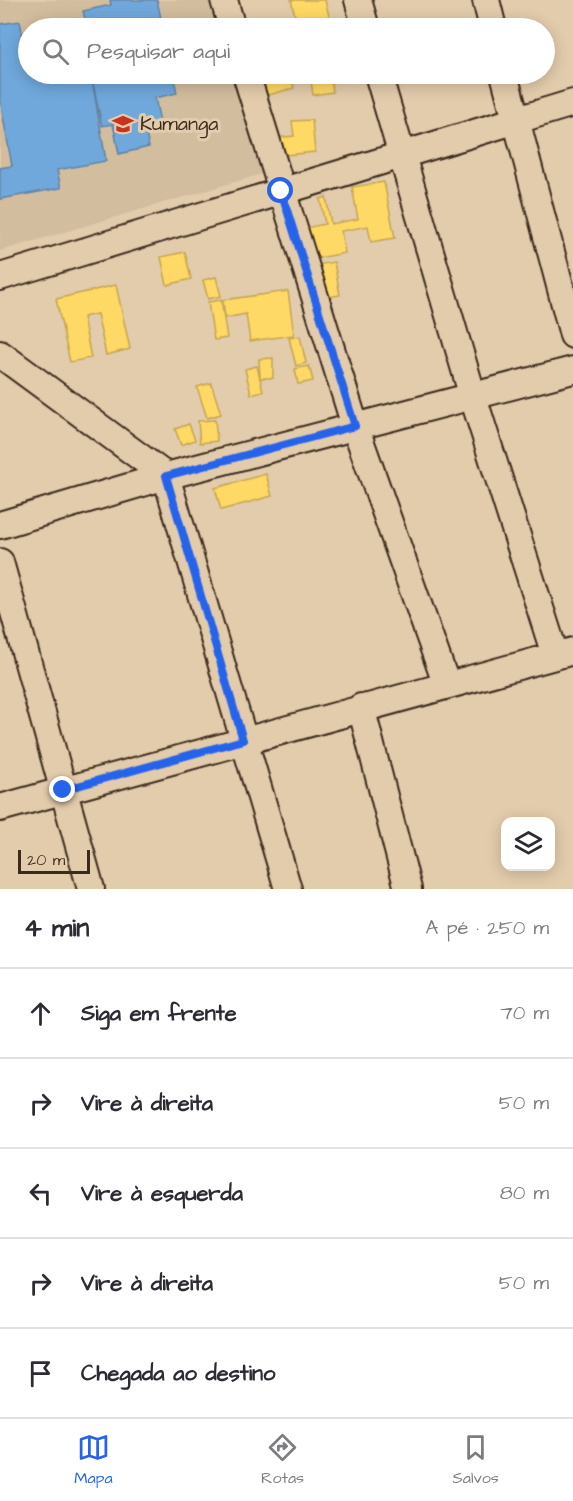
<!DOCTYPE html>
<html lang="pt">
<meta charset="utf-8">
<style>
body{margin:0;font-family:"Architects Daughter",sans-serif;background:#f2f2f3;color:#2b2b33}
.controls{position:absolute;right:18px;bottom:18px;display:grid;overflow:hidden;border-radius:12px;box-shadow:0 3px 15px #0003}
.controls button{width:54px;height:54px;display:grid;place-items:center;padding:0;border:0;border-bottom:2px solid #e1e1e2;background:#fff;color:#2b2b33;font:30px sans-serif}
.scale{position:absolute;left:18px;bottom:15px;width:72px;box-sizing:border-box;padding-left:6px;border:3px solid #3b2a1e;border-top:0;font-size:16px;line-height:21px;white-space:nowrap;color:#3b2a1e;-webkit-text-stroke:4px #e3ccac;paint-order:stroke}
.stop{position:absolute;width:18px;height:18px;margin:-14px;border:4px solid #2563eb;border-radius:50%;background:#fff}
.stop.end{background:#2563eb;border-color:#fff;box-shadow:0 2px 6px #0008}
.list{margin:0;padding:0;list-style:none}
h2{display:flex;justify-content:space-between;align-items:center;height:78px;margin:0;padding:0 24px;font-size:26px}
h2 small{font-size:20px;font-weight:400;color:#7c7c81}
.list li{display:grid;grid-template-columns:39px 1fr auto;gap:18px;align-items:center;box-sizing:border-box;height:90px;padding:0 24px;border-top:2px solid #e1e1e2}
.list b{display:block;font-size:22px;white-space:nowrap}
.list em{font-size:20px;font-style:normal;color:#7c7c81}
.icon{flex:none;width:33px;height:33px;fill:none;stroke:currentColor;stroke-width:2;stroke-linecap:round;stroke-linejoin:round}
.map{position:relative;flex:none;width:573px;height:889px;overflow:hidden}
.search{position:absolute;background:#fff;box-shadow:0 3px 15px #0003;left:18px;right:18px;top:18px;height:66px;display:flex;align-items:center;gap:15px;box-sizing:border-box;padding:0 21px;border-radius:33px;color:#7c7c81;font-size:22px}
.sheet{height:528px;background:#fff}
nav{display:flex;justify-content:space-around;align-items:center;box-sizing:border-box;height:84px;border-top:2px solid #e1e1e2;background:#fff;font-size:16px;color:#7c7c81}
nav a{display:grid;justify-items:center;gap:3px}
nav .on{color:#2563eb}
.map>svg:first-child{display:block}
.built{fill:#d3bd9f}
.homes{fill:#ffd966;stroke:#c4a450;stroke-width:1.5}
.schools{fill:#6fa8dc;stroke:#5f82a3;stroke-width:1.5}
.lines{fill:none;stroke-linecap:round;stroke-linejoin:round}
.minor-casing{stroke:#3b2a1e;stroke-width:30}
.minor{stroke:#e3ccac;stroke-width:26}
.route{stroke:#2563eb;stroke-width:8}
.labels{text-anchor:middle;dominant-baseline:central;stroke-width:6;stroke-linejoin:round;paint-order:stroke}
.poi-label{font-size:20px;fill:#3b2a1e;stroke:#e3ccac;text-anchor:start}
</style>
<div class="map">
<svg width="573" height="889" viewBox="0 0 573 889">
<rect width="100%" height="100%" fill="#e3ccac"/>
<filter id="ink" filterUnits="userSpaceOnUse"><feTurbulence type="fractalNoise" baseFrequency=".0167" numOctaves="2"/><feDisplacementMap in="SourceGraphic" scale="12" xChannelSelector="R" yChannelSelector="G"/><feConvolveMatrix kernelMatrix="1 2 1 2 8 2 1 2 1" color-interpolation-filters="sRGB"/></filter>
<g filter="url(#ink)">
<polygon class="built" points="0,0 209,0 218,28 28,28 28,74 231,74 262,174 0,251"/>
<g class="homes">
<polygon points="291,0 325,0 332,28 298,28"/>
<polygon points="239,74 290,74 294,88 246,101"/>
<polygon points="310,74 330,74 333,92 313,95"/>
<polygon points="312,120 315,152 266,157 264,139 294,136 292,121"/>
<polygon points="384,182 395,238 371,242 368,226 341,231 345,253 292,263 286,232 325,224 320,199 326,197 331,224 358,219 352,187"/>
<polygon points="185,252 191,279 167,285 161,257"/>
<polygon points="334,262 340,295 310,300 304,267"/>
<polygon points="216,277 221,296 208,299 203,280"/>
<polygon points="116,285 130,349 106,355 97,314 83,317 91,358 70,362 56,299"/>
<polygon points="288,291 294,335 250,341 246,314 225,318 223,300"/>
<polygon points="221,300 227,338 214,340 208,302"/>
<polygon points="300,336 306,363 296,366 289,338"/>
<polygon points="273,358 273,378 260,378 259,359"/>
<polygon points="257,366 263,391 251,394 245,369"/>
<polygon points="309,366 313,381 298,384 295,369"/>
<polygon points="211,383 221,414 207,418 197,387"/>
<polygon points="215,420 217,441 200,443 198,421"/>
<polygon points="189,424 195,440 181,445 175,429"/>
<polygon points="266,474 272,496 221,510 215,488"/>
</g>
<g class="schools">
<polygon points="110,0 157,0 163,28 87,28 83,11 111,5"/>
<polygon points="20,21 23,37 28,36 28,74 91,74 106,161 57,170 61,188 0,199 0,168 12,166 0,100 0,24"/>
<polygon points="91,74 173,74 177,93 155,98 160,122 144,126 149,147 119,154 113,124 102,126"/>
</g>
<g class="lines">
<defs>
<g id="minor">
<polyline points="224,0 232,28"/>
<polyline points="358,0 366,28"/>
<polyline points="486,0 493,28"/>
<polyline points="246,74 355,426 446,683"/>
<polyline points="378,74 473,397 555,655"/>
<polyline points="504,74 573,335"/>
<polyline points="0,277 573,103"/>
<polyline points="0,354 166,476 288,889"/>
<polyline points="0,525 166,476 573,370"/>
<polyline points="0,562 91,889"/>
<polyline points="361,707 408,889"/>
<polyline points="0,808 573,651"/>
</g>
</defs>
<use href="#minor" class="minor-casing"/>
<use href="#minor" class="minor"/>
</g>
</g>
<g class="lines" filter="url(#ink)">
<polyline class="route" points="63,790 243,740 166,476 355,426 281,191"/>
</g>
<defs>
<symbol id="school-bare" viewBox="-9 -9 18 18"><path d="M0-5L7-2L0 1L-7-2ZM-4 1L0 2.5L4 1V4Q0 6-4 4Z" fill="#c8321e" stroke="#e3ccac" stroke-width="2.5" paint-order="stroke"/></symbol>
</defs>
<g fill-rule="evenodd">
<use href="#school-bare" x="108" y="109" width="30" height="30"/>
</g>
<g class="labels">
<g class="poi-label">
<text x="140" y="124">Kumanga</text>
</g>
</g>
</svg>
<div class="controls">
<button><svg class="icon" aria-label="layers" viewBox="0 0 24 24"><path d="M12 4l9 5-9 5-9-5zM3 14l9 5 9-5"/></svg></button>
</div>
<div class="scale">20 m</div>
<div class="stop" style="left:281px;top:191px"></div>
<div class="stop end" style="left:63px;top:790px"></div>
<div class="search"><svg class="icon" aria-label="search" viewBox="0 0 24 24"><circle cx="10" cy="10" r="6"/><path d="M15 15l6 6"/></svg>Pesquisar aqui</div>
</div>
<section class="sheet">
<h2>4 min<small>A pé · 250 m</small></h2>
<ul class="list">
<li><svg class="icon" aria-label="ahead" viewBox="0 0 24 24"><path d="M12 20V5M6 11l6-6 6 6"/></svg><div><b>Siga em frente</b></div><em>70 m</em></li>
<li><svg class="icon" aria-label="right" viewBox="0 0 24 24"><path d="M7 20v-9h11M14 6l5 5-5 5"/></svg><div><b>Vire à direita</b></div><em>50 m</em></li>
<li><svg class="icon" aria-label="left" viewBox="0 0 24 24"><path d="M17 20v-9H6M10 6l-5 5 5 5"/></svg><div><b>Vire à esquerda</b></div><em>80 m</em></li>
<li><svg class="icon" aria-label="right" viewBox="0 0 24 24"><path d="M7 20v-9h11M14 6l5 5-5 5"/></svg><div><b>Vire à direita</b></div><em>50 m</em></li>
<li><svg class="icon" aria-label="arrive" viewBox="0 0 24 24"><path d="M6 21V4h12l-3 4 3 4H6"/></svg><div><b>Chegada ao destino</b></div></li>
</ul>
</section>
<nav>
<a class="on"><svg class="icon" aria-label="map" viewBox="0 0 24 24"><path d="M3 6l6-2 6 2 6-2v14l-6 2-6-2-6 2zM9 4v14M15 6v14"/></svg>Mapa</a>
<a><svg class="icon" aria-label="directions" viewBox="0 0 24 24"><path d="M12 3l9 9-9 9-9-9zM9 14v-3h6M13 9l2 2-2 2"/></svg>Rotas</a>
<a><svg class="icon" aria-label="saved" viewBox="0 0 24 24"><path d="M7 4h10v16l-5-4-5 4z"/></svg>Salvos</a>
</nav>
